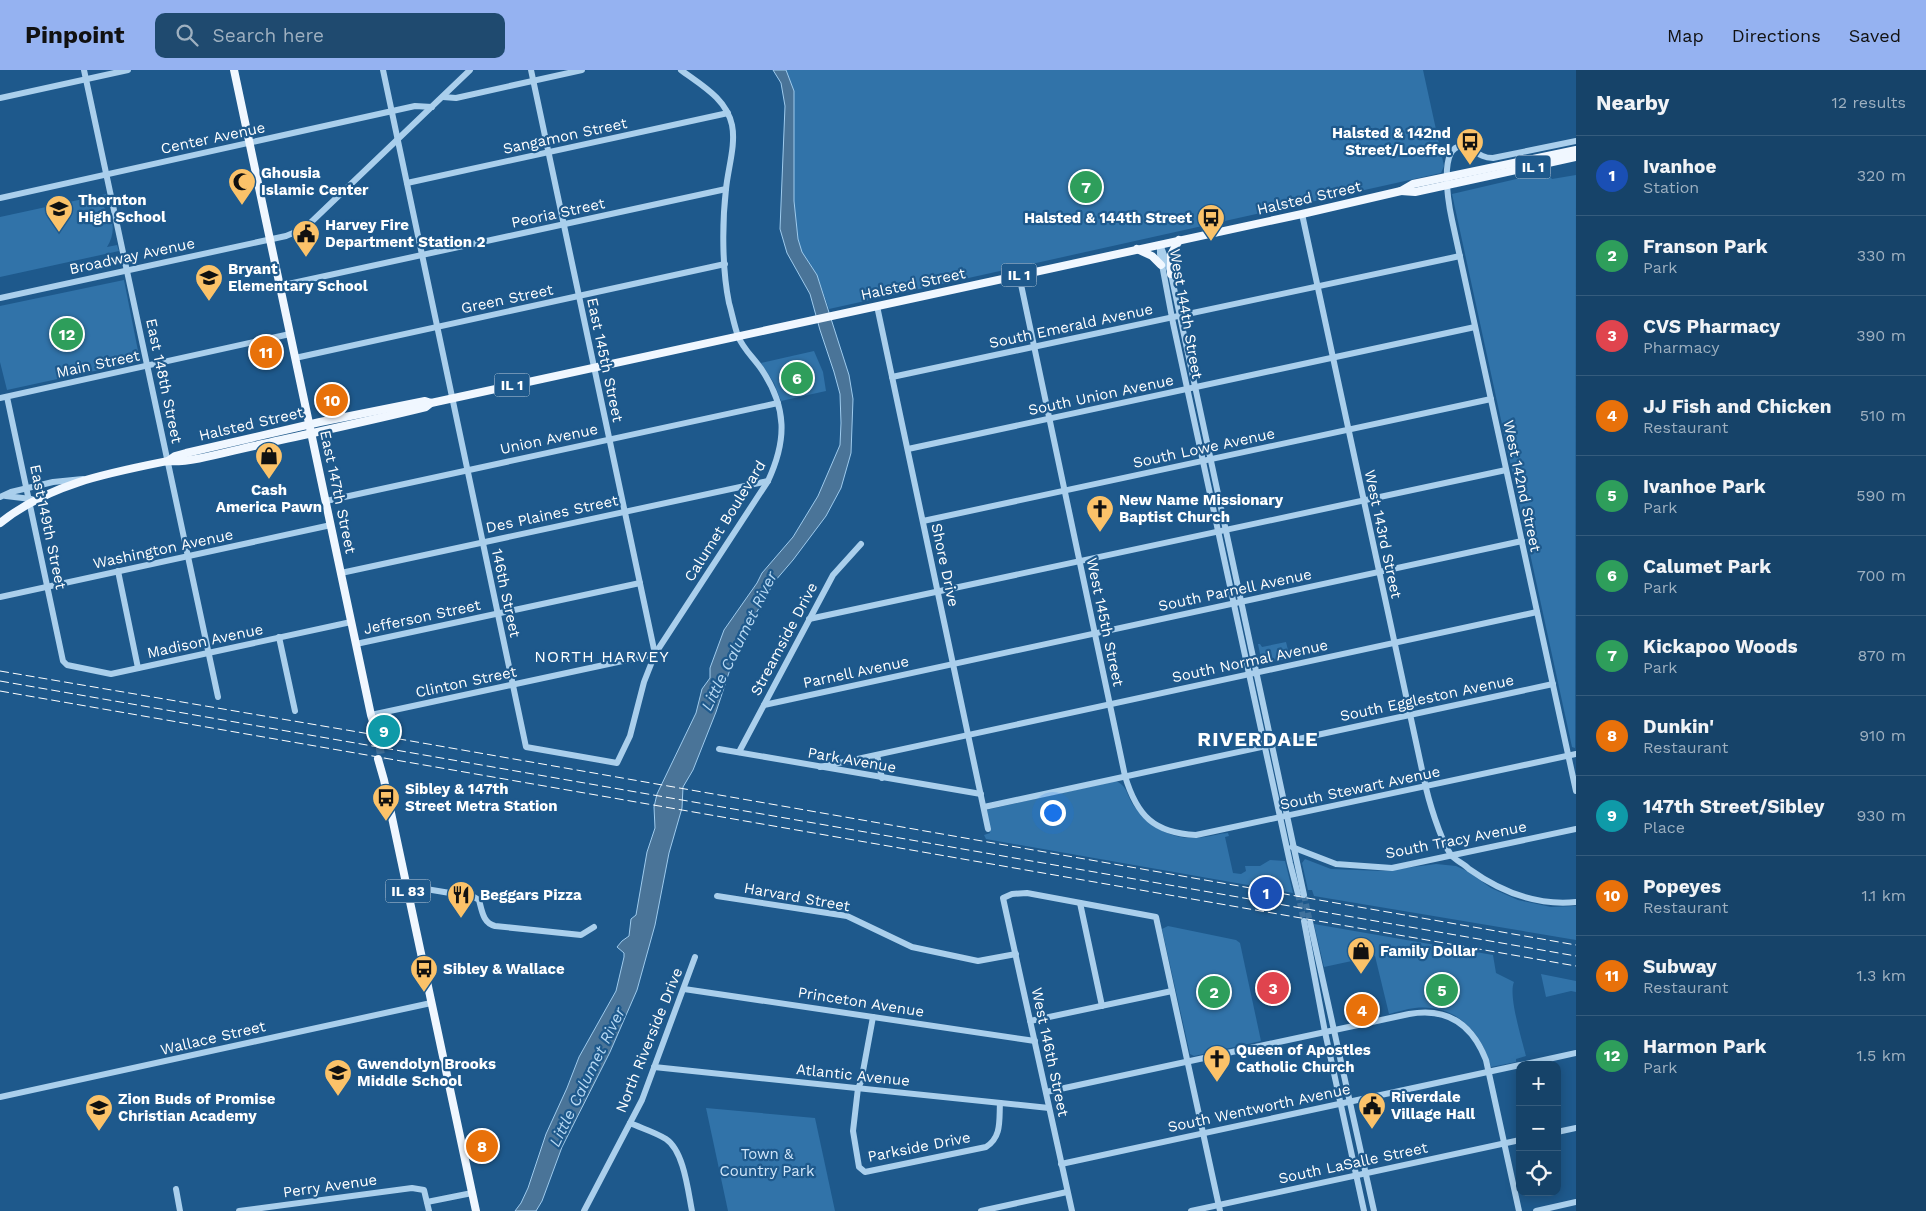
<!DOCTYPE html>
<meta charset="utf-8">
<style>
body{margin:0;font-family:"Work Sans",sans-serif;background:#1f4a6f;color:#f1f3f6}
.controls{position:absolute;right:15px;bottom:15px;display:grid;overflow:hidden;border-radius:10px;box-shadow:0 2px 12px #0003}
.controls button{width:45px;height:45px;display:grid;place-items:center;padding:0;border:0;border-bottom:1px solid #355c7d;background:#164369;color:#f1f3f6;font:25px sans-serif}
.you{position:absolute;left:1052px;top:742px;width:18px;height:18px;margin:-12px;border:4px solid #fff;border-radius:50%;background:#1a73e8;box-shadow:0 0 0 8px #1a73e833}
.badge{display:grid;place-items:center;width:32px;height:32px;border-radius:50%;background:#95b2f1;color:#fff;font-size:16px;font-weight:700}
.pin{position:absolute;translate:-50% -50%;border:2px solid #fff;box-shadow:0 1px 5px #0006}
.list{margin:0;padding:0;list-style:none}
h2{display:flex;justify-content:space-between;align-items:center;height:65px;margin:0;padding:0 20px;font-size:21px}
h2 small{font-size:16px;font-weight:400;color:#9eb0c0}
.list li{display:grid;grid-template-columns:32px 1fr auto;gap:15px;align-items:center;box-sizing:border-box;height:80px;padding:0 20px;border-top:1px solid #355c7d}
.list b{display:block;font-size:19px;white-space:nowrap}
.list p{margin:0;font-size:16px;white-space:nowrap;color:#9eb0c0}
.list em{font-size:16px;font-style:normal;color:#9eb0c0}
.icon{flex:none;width:28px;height:28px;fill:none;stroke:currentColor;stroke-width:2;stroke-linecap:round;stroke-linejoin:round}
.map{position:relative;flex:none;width:1576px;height:1141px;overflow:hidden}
header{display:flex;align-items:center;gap:30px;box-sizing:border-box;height:70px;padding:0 25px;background:#95b2f1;color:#111}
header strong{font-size:24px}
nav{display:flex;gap:28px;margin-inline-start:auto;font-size:18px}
.search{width:350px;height:45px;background:#1f4a6f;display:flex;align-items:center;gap:12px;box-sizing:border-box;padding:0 18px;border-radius:10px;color:#9eb0c0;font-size:19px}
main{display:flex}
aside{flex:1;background:#164369}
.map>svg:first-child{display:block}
.green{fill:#3173a9}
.water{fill:#4a7498;stroke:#9ecbee}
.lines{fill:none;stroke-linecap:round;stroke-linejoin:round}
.minor-tunnel{stroke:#40729d;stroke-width:6;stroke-dasharray:6 3;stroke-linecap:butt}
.major-tunnel{stroke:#40729d;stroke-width:8;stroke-dasharray:8 4;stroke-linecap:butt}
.minor{stroke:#aacfec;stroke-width:6}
.major{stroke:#f0f7ff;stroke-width:8}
.rail{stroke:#fff;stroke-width:1;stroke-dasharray:9 4;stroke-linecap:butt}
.labels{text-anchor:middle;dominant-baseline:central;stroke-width:4.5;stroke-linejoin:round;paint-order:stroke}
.shield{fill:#1e598c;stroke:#bccddc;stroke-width:1}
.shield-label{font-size:14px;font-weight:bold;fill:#fff}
.poi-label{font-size:15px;font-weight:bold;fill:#fff;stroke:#1e598c;text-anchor:start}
.street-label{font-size:15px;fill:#fff;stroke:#1e598c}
.park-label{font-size:15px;fill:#d0e6f9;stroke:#1e598c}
.water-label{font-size:16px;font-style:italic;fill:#b6d8f3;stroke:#1e598c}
.neighbourhood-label{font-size:16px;letter-spacing:1px;fill:#fff;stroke:#1e598c}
.district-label{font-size:20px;font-weight:bold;letter-spacing:1px;fill:#fff;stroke:#1e598c}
</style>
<header>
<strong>Pinpoint</strong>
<div class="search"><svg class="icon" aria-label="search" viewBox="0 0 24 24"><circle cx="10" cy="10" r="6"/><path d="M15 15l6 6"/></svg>Search here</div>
<nav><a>Map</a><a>Directions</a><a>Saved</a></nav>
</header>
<main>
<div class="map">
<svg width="1576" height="1141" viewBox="0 0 1576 1141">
<rect width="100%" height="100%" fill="#1e598c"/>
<g class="green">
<polygon points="786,0 1423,0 1444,96 1441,103 829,239 817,205 802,182 798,169 794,131 794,21"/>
<polygon points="1546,102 1552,109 1576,105 1575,678 1572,677 1452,124"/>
<path d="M106,124l2,6 -10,2c16,12 19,29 9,45l10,-2 2,6 -119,26v-60z"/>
<polygon points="124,210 140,291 7,320 0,292 0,236"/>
<polygon points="814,281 823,302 826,321 781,331 774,313 761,293"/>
<polygon points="1286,572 1290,588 1262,594 1258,574 1260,574 1262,577"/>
<path d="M1116,711c12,5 11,16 18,25 17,23 41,36 71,31 8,-1 16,-4 23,-4l1,3 -4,1 8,36 8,1 5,-3 -1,-5h15l10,-6 15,1 8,32 -307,-54 -2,-4 6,-2 -4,-23z"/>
<polygon points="1305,789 1331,799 1383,801 1436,794 1456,796 1467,801 1491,818 1518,830 1551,837 1576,836 1576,870 1314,826 1312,820 1308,820 1302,793"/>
<path d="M1314,854l179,31 3,18 18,9c-6,13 8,58 12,74l-10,3v3l-25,5c-10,-36 -35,-63 -76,-59 -9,1 -18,4 -26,6l-14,-58 -51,11z"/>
<polygon points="1168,856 1236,870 1240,873 1261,971 1194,986 1190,984 1162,859"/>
<polygon points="1541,904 1576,911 1576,922 1571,921 1546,927"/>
<polygon points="706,1038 815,1048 835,1141 728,1141"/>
</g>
<polygon class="water" points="773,0 786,0 794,21 794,131 798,169 802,182 817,205 849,305 853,329 851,383 841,418 826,446 793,490 775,511 739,572 716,642 693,700 683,717 682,738 669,783 655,855 637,920 610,982 562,1077 542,1131 536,1141 515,1141 521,1133 528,1118 546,1064 567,1018 579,987 616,921 624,887 624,883 617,877 622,871 629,866 631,849 636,845 647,782 655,758 654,737 657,724 696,643 702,619 710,608 710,598 724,560 757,513 762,503 793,467 818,426 840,375 841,353 840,324 834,302 820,260 810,224 787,183 780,159 785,36 781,13"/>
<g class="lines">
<g class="minor-tunnel">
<polyline points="1298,824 1304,851"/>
<polyline points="1304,825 1310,852"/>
</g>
<polyline class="major-tunnel" points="377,664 382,690"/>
<g class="minor">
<polyline points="84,0 218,627"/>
<path d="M383,0l143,677 91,16 13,-27 14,-54 11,-28 113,-173c19,-41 19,-73 -6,-111 -8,-12 -19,-21 -24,-34 -4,-11 -6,-23 -9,-33 -7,-34 -7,-80 -3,-114 2,-21 10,-44 6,-64 -6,-27 -31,-40 -51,-55"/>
<polyline points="443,27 456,28 582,0"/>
<polyline points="0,28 128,0"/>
<path d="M1576,71l-83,17c-16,0 -18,-11 -29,-12 -27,-3 -15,60 -12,74l124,571"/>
<polyline points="407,113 728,43"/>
<polyline points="0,128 415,36 432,37"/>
<path d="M1302,144l122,565c4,20 16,60 27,76 4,5 13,9 18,14 32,23 67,37 107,33"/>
<polyline points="1160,174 1171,204 1181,251 1304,825"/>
<polyline points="1160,175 1160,184 1173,253 1290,793 1298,824"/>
<path d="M1019,205l106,501c12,40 29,57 71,59l380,-81"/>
<polyline points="279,216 726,119"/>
<polyline points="0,228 286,166 305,158 470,0"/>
<polyline points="877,236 988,759"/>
<polyline points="295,288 725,194"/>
<polyline points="892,307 1460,186"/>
<polyline points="7,327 63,591 67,595 111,604 351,552"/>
<polyline points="0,328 290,264"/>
<polyline points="908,379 1475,257"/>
<polyline points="6,426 31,429"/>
<polyline points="0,427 11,422 53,412 83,409"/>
<polyline points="326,431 778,333"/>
<polyline points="923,451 1491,329"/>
<polyline points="118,501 138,598"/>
<polyline points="341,503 768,411"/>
<polyline points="0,527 331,455"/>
<polyline points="809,549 1506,400"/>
<polyline points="279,567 295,641"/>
<polyline points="356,574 640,513"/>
<polyline points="764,635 1522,471"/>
<polyline points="371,645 655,584 531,0"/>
<polyline points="719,679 981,724"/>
<polyline points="739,682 833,505 861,474"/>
<polyline points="877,685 882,708"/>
<polyline points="820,697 1537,542"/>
<polyline points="984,737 1553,614"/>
<polyline points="1292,777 1336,794 1392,798 1576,759"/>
<path d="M407,818h13l54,9 5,3c3,11 4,23 16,26l86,9 13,-8"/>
<polyline points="717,826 847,846 912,877 978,891 1016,884"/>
<polyline points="1080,833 1102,936"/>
<polyline points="1304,851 1325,962 1364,1141"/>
<polyline points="1310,852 1374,1141"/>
<polyline points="684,919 1035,971"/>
<path d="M873,947l-12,65 -3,6 -5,43 6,36 6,5 121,-25c16,-10 13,-27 14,-44"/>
<polyline points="1030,951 1172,921"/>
<polyline points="1521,995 1576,983"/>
<polyline points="654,997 1049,1038"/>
<path d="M1046,1022l363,-78c38,-7 63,10 77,46l33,151"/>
<polyline points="0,1027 431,933"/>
<path d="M630,1053c11,5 25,9 36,16 18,12 22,52 26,72"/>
<polyline points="1557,1062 1576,1058"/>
<polyline points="1061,1094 1520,995"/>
<polyline points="176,1119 180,1141"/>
<polyline points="427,1132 472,1123"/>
<polyline points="239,1141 412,1118 424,1120 429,1141"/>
<polyline points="584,1141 642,1030 695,887"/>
<polyline points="981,1141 1067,1122"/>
<polyline points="1072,1141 1003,828 1012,824 1027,823 1156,847 1220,1141"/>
<polyline points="1191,1141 1520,1070"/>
<polyline points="1536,1141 1576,1132"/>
</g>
<g class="major">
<polyline points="234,0 371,645 377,664"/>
<polyline points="1401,121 1415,122 1576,87"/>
<polyline points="1137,179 1152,186 1161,195"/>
<polyline points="1171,204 1171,185 1179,170"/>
<polyline points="168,391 175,386 186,383 320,352 425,331 431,333 1302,144 1401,121 1413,114 1576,80"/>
<path d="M0,453c49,-39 108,-50 168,-62 23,2 62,-10 86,-15 58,-13 115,-25 172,-39l5,-4"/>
<polyline points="378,689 384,710 476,1141"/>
</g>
<g class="rail">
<polyline points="0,601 411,671 1576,875"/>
<polyline points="0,611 1576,886"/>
<polyline points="0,621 1576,896"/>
</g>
</g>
<defs>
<symbol id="bus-pin" viewBox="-11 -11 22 30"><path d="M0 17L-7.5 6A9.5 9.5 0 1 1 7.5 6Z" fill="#fbc269" stroke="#1e598c"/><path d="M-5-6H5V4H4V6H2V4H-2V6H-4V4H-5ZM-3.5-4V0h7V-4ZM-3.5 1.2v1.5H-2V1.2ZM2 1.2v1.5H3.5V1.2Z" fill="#111"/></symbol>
<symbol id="mosque-pin" viewBox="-11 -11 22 30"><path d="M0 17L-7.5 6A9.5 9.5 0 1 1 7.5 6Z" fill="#fbc269" stroke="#1e598c"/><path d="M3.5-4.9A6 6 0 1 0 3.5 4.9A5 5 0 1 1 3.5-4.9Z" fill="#111"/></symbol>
<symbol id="school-pin" viewBox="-11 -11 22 30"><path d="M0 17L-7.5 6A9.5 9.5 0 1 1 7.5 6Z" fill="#fbc269" stroke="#1e598c"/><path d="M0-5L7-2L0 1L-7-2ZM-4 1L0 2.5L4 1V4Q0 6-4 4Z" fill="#111"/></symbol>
<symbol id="civic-pin" viewBox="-11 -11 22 30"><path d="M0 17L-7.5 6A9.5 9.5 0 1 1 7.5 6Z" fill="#fbc269" stroke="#1e598c"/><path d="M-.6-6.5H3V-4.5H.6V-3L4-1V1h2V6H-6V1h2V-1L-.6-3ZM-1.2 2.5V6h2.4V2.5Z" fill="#111"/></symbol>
<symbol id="shop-pin" viewBox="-11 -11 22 30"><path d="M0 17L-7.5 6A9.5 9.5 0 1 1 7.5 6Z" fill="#fbc269" stroke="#1e598c"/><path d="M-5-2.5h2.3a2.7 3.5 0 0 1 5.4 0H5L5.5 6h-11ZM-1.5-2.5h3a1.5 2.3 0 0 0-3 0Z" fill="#111"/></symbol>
<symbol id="church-pin" viewBox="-11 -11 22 30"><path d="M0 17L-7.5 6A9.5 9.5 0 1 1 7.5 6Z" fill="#fbc269" stroke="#1e598c"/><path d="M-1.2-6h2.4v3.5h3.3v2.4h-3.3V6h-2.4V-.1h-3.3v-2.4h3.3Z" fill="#111"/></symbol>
<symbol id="restaurant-pin" viewBox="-11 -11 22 30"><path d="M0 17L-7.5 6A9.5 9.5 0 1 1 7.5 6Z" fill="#fbc269" stroke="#1e598c"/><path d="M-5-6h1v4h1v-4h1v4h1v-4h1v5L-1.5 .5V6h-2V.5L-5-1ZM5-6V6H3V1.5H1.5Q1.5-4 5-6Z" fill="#111"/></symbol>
</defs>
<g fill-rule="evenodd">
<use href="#bus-pin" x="1454" y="56" width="32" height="43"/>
<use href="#mosque-pin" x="226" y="96" width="32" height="43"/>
<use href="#school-pin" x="43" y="123" width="32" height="43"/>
<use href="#bus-pin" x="1195" y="132" width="32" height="43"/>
<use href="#civic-pin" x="290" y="148" width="32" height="43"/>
<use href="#school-pin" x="193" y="192" width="32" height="43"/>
<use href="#shop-pin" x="253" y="370" width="32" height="43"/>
<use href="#church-pin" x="1084" y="423" width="32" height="43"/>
<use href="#bus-pin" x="370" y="712" width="32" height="43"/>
<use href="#restaurant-pin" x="445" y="809" width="32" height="43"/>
<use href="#shop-pin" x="1345" y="865" width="32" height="43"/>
<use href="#bus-pin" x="408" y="883" width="32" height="43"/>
<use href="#church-pin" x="1201" y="973" width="32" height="43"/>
<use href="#school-pin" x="322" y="987" width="32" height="43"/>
<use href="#civic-pin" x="1356" y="1020" width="32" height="43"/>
<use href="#school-pin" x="83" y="1022" width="32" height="43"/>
</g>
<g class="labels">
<g class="shield">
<rect x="1515.5" y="85.5" width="35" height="23" rx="4"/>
<rect x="1001.5" y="193.5" width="35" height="23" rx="4"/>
<rect x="494.5" y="303.5" width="35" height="23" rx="4"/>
<rect x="385.5" y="809.5" width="45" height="23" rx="4"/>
</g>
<g class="shield-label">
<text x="1533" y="97">IL 1</text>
<text x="1019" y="205">IL 1</text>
<text x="512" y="315">IL 1</text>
<text x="408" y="821">IL 83</text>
</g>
<g class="poi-label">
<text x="1451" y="63" text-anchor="end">Halsted &amp; 142nd<tspan x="1451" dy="17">Street/Loeffel</tspan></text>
<text x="261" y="103">Ghousia<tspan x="261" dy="17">Islamic Center</tspan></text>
<text x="78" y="130">Thornton<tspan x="78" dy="17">High School</tspan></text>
<text x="1192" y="148" text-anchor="end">Halsted &amp; 144th Street</text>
<text x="325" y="155">Harvey Fire<tspan x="325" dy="17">Department Station 2</tspan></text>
<text x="228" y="199">Bryant<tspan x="228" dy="17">Elementary School</tspan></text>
<text x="269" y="420" text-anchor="middle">Cash<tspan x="269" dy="17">America Pawn</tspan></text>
<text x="1119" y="430">New Name Missionary<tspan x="1119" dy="17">Baptist Church</tspan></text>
<text x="405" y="719">Sibley &amp; 147th<tspan x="405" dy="17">Street Metra Station</tspan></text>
<text x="480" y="825">Beggars Pizza</text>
<text x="1380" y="881">Family Dollar</text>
<text x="443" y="899">Sibley &amp; Wallace</text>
<text x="1236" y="980">Queen of Apostles<tspan x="1236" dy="17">Catholic Church</tspan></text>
<text x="357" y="994">Gwendolyn Brooks<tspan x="357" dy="17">Middle School</tspan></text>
<text x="1391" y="1027">Riverdale<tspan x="1391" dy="17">Village Hall</tspan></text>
<text x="118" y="1029">Zion Buds of Promise<tspan x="118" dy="17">Christian Academy</tspan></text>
</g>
<g class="street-label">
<text transform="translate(565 66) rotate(-12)">Sangamon Street</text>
<text transform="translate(213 68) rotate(-12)">Center Avenue</text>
<text transform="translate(1309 128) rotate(-13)">Halsted Street</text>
<text transform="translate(558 143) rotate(-12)">Peoria Street</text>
<text transform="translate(132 186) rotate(-12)">Broadway Avenue</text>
<text transform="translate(913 214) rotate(-12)">Halsted Street</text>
<text transform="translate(507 229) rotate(-12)">Green Street</text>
<text transform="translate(1186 244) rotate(80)">West 144th Street</text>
<text transform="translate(1071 256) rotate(-12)">South Emerald Avenue</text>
<text transform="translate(605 290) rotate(78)">East 145th Street</text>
<text transform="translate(98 294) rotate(-12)">Main Street</text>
<text transform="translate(164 311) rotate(78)">East 148th Street</text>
<text transform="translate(1101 325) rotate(-12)">South Union Avenue</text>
<text transform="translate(251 354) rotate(-13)">Halsted Street</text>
<text transform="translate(549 369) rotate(-12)">Union Avenue</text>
<text transform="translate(1204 378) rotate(-12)">South Lowe Avenue</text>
<text transform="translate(1522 416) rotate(78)">West 142nd Street</text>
<text transform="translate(338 422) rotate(78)">East 147th Street</text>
<text transform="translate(552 444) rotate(-12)">Des Plaines Street</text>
<text transform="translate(725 451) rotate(-58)">Calumet Boulevard</text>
<text transform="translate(48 457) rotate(78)">East 149th Street</text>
<text transform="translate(1383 464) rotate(78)">West 143rd Street</text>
<text transform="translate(163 479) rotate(-12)">Washington Avenue</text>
<text transform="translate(945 495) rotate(78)">Shore Drive</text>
<text transform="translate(1235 520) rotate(-12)">South Parnell Avenue</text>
<text transform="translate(506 523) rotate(78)">146th Street</text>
<text transform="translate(422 547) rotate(-12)">Jefferson Street</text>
<text transform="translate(1105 552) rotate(78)">West 145th Street</text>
<text transform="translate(784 569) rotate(-62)">Streamside Drive</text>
<text transform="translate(205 571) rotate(-12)">Madison Avenue</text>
<text transform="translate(1250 591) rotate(-12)">South Normal Avenue</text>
<text transform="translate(856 602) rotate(-12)">Parnell Avenue</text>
<text transform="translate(466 612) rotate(-12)">Clinton Street</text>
<text transform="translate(1427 628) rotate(-12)">South Eggleston Avenue</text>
<text transform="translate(852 690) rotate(10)">Park Avenue</text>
<text transform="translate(1360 718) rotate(-12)">South Stewart Avenue</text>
<text transform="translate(1456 770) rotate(-11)">South Tracy Avenue</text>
<text transform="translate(797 827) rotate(10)">Harvard Street</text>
<text transform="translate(861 932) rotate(9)">Princeton Avenue</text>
<text transform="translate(213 968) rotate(-13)">Wallace Street</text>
<text transform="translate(649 970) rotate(-68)">North Riverside Drive</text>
<text transform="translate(1050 982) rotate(78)">West 146th Street</text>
<text transform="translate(853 1005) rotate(6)">Atlantic Avenue</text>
<text transform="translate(1259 1038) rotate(-12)">South Wentworth Avenue</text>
<text transform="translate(919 1077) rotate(-11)">Parkside Drive</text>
<text transform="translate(1353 1093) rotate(-12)">South LaSalle Street</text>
<text transform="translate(330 1116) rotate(-8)">Perry Avenue</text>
</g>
<g class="park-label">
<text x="767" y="1084">Town &amp;<tspan x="767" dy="17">Country Park</tspan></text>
</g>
<g class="water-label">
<text transform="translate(739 571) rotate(-64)">Little Calumet River</text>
<text transform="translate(587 1007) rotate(-64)">Little Calumet River</text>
</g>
<g class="neighbourhood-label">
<text x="602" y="586">NORTH HARVEY</text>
</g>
<g class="district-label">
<text x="1258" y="669">RIVERDALE</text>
</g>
</g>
</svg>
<div class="controls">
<button>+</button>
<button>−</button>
<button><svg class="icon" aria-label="locate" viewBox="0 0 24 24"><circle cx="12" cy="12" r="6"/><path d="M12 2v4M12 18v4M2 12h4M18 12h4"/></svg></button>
</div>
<div class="you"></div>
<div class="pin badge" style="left:1266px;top:823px;background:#1a4fb4">1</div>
<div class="pin badge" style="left:1214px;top:922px;background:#2e9e5b">2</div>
<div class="pin badge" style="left:1273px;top:918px;background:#e0444e">3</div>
<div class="pin badge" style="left:1362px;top:940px;background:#e8710a">4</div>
<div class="pin badge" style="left:1442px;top:920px;background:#2e9e5b">5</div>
<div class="pin badge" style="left:797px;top:308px;background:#2e9e5b">6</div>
<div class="pin badge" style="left:1086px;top:117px;background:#2e9e5b">7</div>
<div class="pin badge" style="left:482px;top:1076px;background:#e8710a">8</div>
<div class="pin badge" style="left:384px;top:661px;background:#0f9aa8">9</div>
<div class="pin badge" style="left:332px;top:330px;background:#e8710a">10</div>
<div class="pin badge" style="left:266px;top:282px;background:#e8710a">11</div>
<div class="pin badge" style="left:67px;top:264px;background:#2e9e5b">12</div>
</div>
<aside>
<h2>Nearby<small>12 results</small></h2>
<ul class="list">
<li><span class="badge" style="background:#1a4fb4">1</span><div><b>Ivanhoe</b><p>Station</p></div><em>320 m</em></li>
<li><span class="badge" style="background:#2e9e5b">2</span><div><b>Franson Park</b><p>Park</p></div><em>330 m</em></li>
<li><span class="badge" style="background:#e0444e">3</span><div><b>CVS Pharmacy</b><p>Pharmacy</p></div><em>390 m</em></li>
<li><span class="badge" style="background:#e8710a">4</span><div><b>JJ Fish and Chicken</b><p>Restaurant</p></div><em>510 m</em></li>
<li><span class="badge" style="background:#2e9e5b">5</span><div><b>Ivanhoe Park</b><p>Park</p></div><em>590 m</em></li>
<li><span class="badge" style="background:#2e9e5b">6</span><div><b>Calumet Park</b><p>Park</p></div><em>700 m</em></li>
<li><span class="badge" style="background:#2e9e5b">7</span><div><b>Kickapoo Woods</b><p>Park</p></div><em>870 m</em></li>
<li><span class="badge" style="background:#e8710a">8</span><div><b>Dunkin'</b><p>Restaurant</p></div><em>910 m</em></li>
<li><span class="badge" style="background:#0f9aa8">9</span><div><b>147th Street/Sibley</b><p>Place</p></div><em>930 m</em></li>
<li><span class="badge" style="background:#e8710a">10</span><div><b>Popeyes</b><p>Restaurant</p></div><em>1.1 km</em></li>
<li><span class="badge" style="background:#e8710a">11</span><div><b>Subway</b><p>Restaurant</p></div><em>1.3 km</em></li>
<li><span class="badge" style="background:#2e9e5b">12</span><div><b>Harmon Park</b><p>Park</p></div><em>1.5 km</em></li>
</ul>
</aside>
</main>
